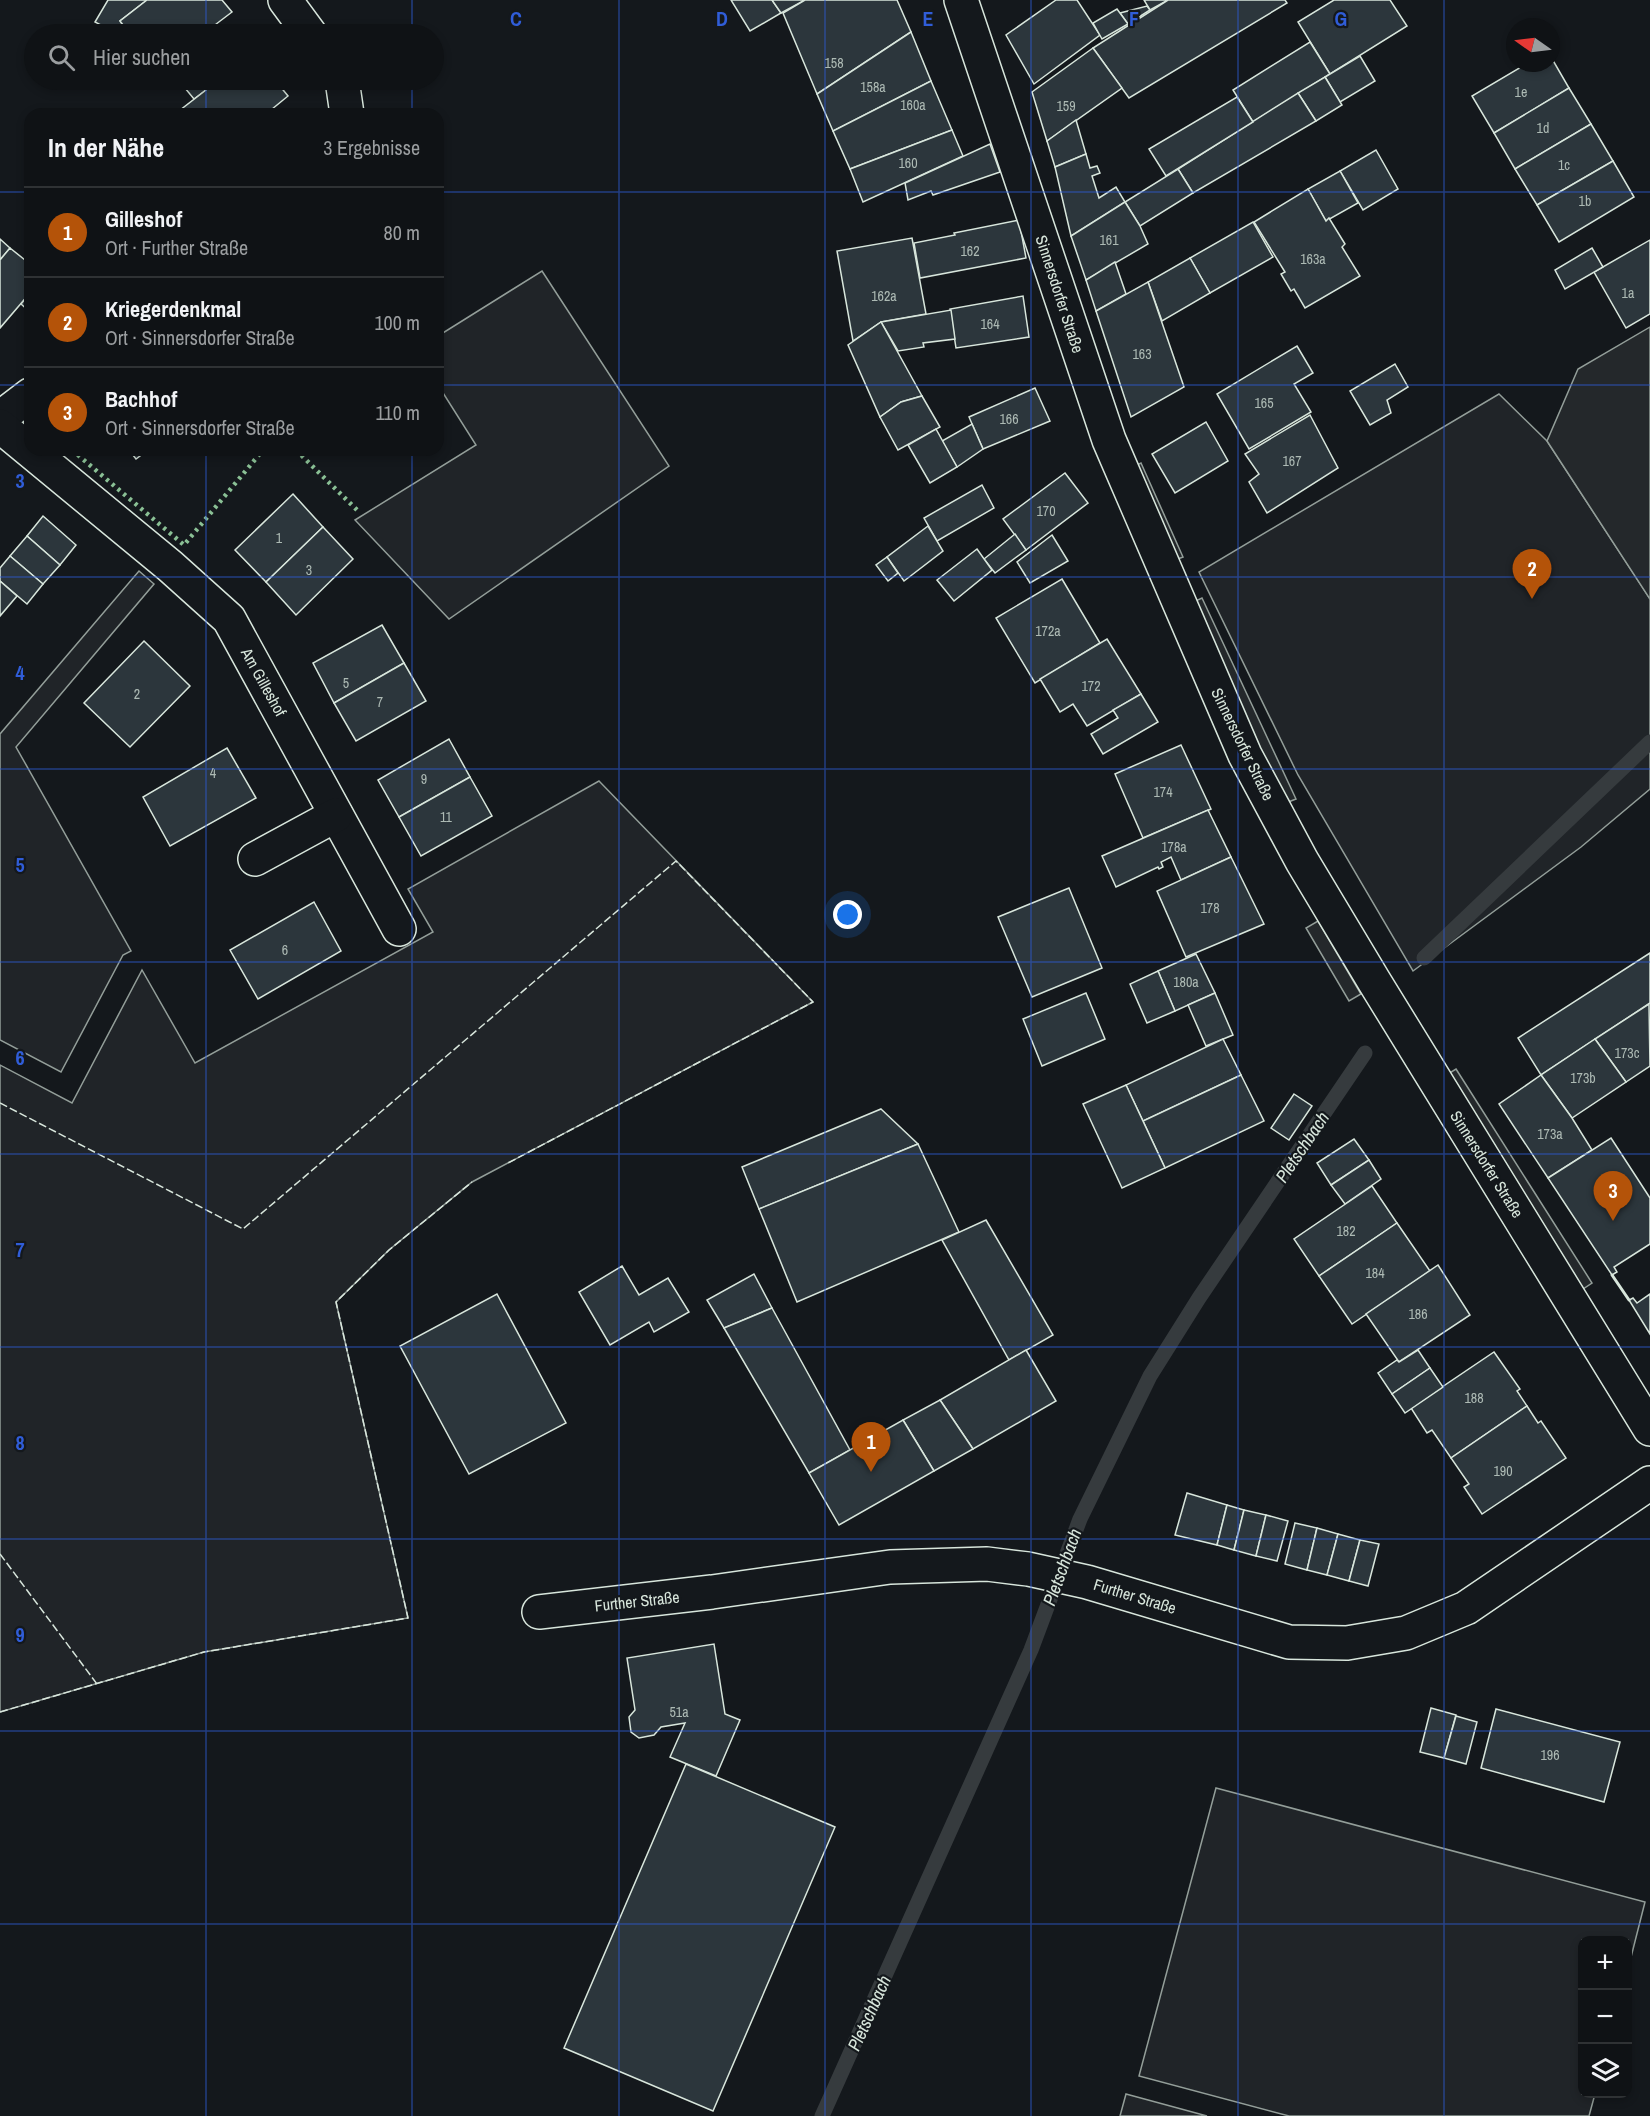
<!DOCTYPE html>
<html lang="de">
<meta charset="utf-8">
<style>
body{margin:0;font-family:"Archivo Narrow",sans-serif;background:#1d2022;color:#f1f3f6}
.controls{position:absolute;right:18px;bottom:18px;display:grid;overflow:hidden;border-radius:12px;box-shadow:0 3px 9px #0003}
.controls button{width:54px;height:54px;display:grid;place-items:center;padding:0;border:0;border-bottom:2px solid #2f3234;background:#0f1215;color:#f1f3f6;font:30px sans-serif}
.compass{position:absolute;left:1506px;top:18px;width:54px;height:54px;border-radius:50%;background:#0f1215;box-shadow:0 3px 9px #0003;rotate:284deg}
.you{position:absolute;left:848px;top:915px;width:21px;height:21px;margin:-15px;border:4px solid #fff;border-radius:50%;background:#1a73e8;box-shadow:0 0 0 9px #1a73e833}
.badge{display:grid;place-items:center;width:39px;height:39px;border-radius:50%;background:#b45309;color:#fff;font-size:20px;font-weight:700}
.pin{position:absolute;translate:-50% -50px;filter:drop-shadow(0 2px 3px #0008)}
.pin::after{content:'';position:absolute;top:32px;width:21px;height:18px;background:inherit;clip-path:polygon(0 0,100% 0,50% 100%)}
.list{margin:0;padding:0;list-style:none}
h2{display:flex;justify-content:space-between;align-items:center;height:78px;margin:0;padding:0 24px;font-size:26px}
h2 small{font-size:20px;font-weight:400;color:#9b9ea0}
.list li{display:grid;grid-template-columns:39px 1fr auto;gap:18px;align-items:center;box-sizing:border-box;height:90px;padding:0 24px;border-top:2px solid #2f3234}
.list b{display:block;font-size:22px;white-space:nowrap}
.list p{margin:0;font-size:20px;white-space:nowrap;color:#9b9ea0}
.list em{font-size:20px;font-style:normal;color:#9b9ea0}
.icon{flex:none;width:33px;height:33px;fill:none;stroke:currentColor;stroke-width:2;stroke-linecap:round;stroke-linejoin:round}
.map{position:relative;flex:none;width:1650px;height:2116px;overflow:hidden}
.search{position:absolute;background:#0f1215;box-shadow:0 3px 9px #0003;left:24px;top:24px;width:420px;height:66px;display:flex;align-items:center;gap:15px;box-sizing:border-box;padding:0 21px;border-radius:33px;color:#9b9ea0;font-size:22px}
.panel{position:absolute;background:#0f1215;box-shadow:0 3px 9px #0003;left:24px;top:108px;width:420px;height:348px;border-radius:18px}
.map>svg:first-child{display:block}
.green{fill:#202428;stroke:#939e99;stroke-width:1.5}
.parking{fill:#24282b;stroke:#939e99;stroke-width:1.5}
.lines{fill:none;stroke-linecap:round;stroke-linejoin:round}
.stream{stroke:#363b3e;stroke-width:15}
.building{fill:#2c363c;stroke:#d8e6dc;stroke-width:1.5}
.street-casing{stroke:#d8e6dc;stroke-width:36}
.street{stroke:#14181c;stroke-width:33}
.hedge{stroke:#8ac095;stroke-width:4.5;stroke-dasharray:3 4.5;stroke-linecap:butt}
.fence{stroke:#d8e6dc;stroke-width:1.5;stroke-dasharray:8 3;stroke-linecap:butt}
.wall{stroke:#d8e6dc;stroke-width:3}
.grid{fill:none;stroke:#305dd8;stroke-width:1.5;stroke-opacity:0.55}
.labels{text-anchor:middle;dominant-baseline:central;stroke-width:4.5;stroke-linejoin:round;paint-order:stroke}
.number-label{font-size:14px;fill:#adbab4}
.street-label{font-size:16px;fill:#d8e6dc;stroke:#14181c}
.water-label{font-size:18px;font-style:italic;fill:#d8e6dc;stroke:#14181c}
.grid-label{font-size:20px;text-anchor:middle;font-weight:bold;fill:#305dd8;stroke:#14181c;stroke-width:4.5;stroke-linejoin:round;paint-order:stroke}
</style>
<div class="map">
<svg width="1650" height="2116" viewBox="0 0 1650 2116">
<rect width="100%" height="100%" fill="#14181c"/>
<g class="green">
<polygon points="542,271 669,466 449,619 355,520 476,445 438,385 438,336"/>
<polygon points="1499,394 1547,441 1650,599 1650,789 1581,847 1413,971 1298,775 1199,572"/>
<polygon points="139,571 154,584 16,747 131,951 123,955 61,1072 0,1040 0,734"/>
<polygon points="599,781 813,1002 472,1182 389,1250 336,1302 408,1618 204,1652 0,1712 0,1065 72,1103 142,970 195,1063 433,932 408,889"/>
<polygon points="1216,1788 1645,1902 1628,1969 1628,1940 1582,1940 1582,2094 1595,2094 1589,2116 1289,2116 1139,2076"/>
<polygon points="1126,2094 1207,2116 1120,2116"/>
</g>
<g class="parking">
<polygon points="1650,327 1650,599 1547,441 1578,369"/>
<polygon points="1141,463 1183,557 1170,562 1129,469"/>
<polygon points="1202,598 1296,799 1283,804 1189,604"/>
<polygon points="1318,921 1361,994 1349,1001 1306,928"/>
<polygon points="1456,1069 1592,1283 1580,1291 1443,1077"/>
</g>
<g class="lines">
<g class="stream">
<polyline points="1424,958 1650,742"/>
<polyline points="822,2116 1031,1650 1080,1519 1150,1376 1199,1298 1365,1053"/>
</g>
</g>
<g class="building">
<polygon points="108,0 147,0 120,21 122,24 114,32 95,22"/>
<polygon points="147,0 222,0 232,12 203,34 130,34 120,21"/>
<polygon points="731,0 772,0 781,13 750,31"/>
<polygon points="772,0 805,0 781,13"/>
<polygon points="805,0 897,0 911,32 817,94 783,13"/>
<polygon points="1056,0 1077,0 1100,35 1034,84 1006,35"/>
<polygon points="1144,0 1168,0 1150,10"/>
<polygon points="1168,0 1285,0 1287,3 1129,98 1093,48"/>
<polygon points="1334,0 1390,0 1407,26 1330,74 1298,22"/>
<polygon points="1147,6 1150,10 1128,24 1120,13"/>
<polygon points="1117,9 1128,24 1102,39 1093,23"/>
<polygon points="911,32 931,81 833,131 817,94"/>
<polygon points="1310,42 1330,74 1253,122 1233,90"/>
<polygon points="1093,48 1122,88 1047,141 1032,92"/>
<polygon points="1360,56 1375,81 1340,102 1325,77"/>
<polygon points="1551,57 1569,88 1494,133 1472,96 1528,63 1551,63"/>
<polygon points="1325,77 1342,105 1316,121 1298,93"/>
<polygon points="184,80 219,80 194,99 180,82"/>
<polygon points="219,80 275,80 288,96 266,114 175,114"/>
<polygon points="931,81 952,130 850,169 833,131"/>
<polygon points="1569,88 1591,124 1515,169 1494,133"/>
<polygon points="1298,93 1316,121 1193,193 1178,169"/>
<polygon points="1237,97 1253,122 1166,176 1149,149"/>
<polygon points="1076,120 1086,154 1055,167 1047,141"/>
<polygon points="1591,124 1613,161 1537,205 1515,169"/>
<polygon points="952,130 963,156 863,202 850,169"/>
<polygon points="990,144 1000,172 933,195 931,191 908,200 905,183"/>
<polygon points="1376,150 1398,189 1363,210 1340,171"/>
<polygon points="1086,154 1090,168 1097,166 1100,173 1092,176 1099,198 1116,187 1125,202 1071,236 1055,167"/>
<polygon points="1613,161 1634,197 1559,242 1537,205"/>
<polygon points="1178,169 1193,193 1140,226 1125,202"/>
<polygon points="1340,171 1358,203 1326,221 1308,189"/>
<polygon points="1308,189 1326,221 1329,218 1345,244 1342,247 1360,276 1305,308 1294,289 1291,291 1281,274 1285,272 1254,222"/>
<polygon points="1125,202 1140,226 1148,244 1086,280 1071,236"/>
<polygon points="1019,220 1026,258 920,278 914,243 955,235 954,233"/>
<polygon points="1253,222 1273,257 1210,293 1190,258"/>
<polygon points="912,238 926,314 881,322 853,341 837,251"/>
<polygon points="0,239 10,248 0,260"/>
<polygon points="1650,240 1650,314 1626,328 1594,272"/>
<polygon points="10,248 30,264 30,293 0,328 0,260"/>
<polygon points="1592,248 1603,267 1565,289 1555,270"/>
<polygon points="1190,258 1210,293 1162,321 1148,282"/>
<polygon points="1115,262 1126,294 1096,311 1086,280"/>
<polygon points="1148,282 1184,387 1131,417 1096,311"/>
<polygon points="30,293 30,312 21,304"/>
<polygon points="1023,296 1029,337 956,348 950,309"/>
<polygon points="951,310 955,339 923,343 924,347 898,351 881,322"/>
<polygon points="881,322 922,396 901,402 880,417 848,345"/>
<polygon points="1297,346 1313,373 1294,384 1311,412 1249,449 1217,394"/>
<polygon points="1395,364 1408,387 1387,400 1391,413 1370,425 1350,391"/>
<polygon points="1035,388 1050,421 983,449 969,417"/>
<polygon points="922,396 940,427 898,450 880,417 901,402"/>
<polygon points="1310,415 1338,468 1267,513 1249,482 1259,474 1245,454"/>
<polygon points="1206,422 1228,461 1175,493 1152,454"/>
<polygon points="972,424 983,449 957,467 942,441"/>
<polygon points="936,429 957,467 930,483 908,445"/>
<polygon points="129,450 148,450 136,459"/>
<polygon points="1065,473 1088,503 1026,550 1003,519"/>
<polygon points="982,485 994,508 937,541 924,518"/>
<polygon points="293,494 323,527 266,582 235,550"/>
<polygon points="43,516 76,545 60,565 27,536"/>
<polygon points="928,526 943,551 904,581 887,557"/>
<polygon points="323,527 353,559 296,615 266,582"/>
<polygon points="1015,534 1026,550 995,573 984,559"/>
<polygon points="1052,535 1068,561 1030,583 1017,562"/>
<polygon points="27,536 60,565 43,584 10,556"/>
<polygon points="977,549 992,570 954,601 937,580"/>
<polygon points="10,556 43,584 27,604 0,581 0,568"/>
<polygon points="887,557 898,573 888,581 876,565"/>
<polygon points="1062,579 1100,643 1035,683 996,618"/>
<polygon points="0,581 17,596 0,616"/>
<polygon points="382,625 404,663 334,703 313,663"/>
<polygon points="1107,639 1141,694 1087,726 1073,704 1060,712 1040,679"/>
<polygon points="144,641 190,686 130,747 84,703"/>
<polygon points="404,663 426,701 356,741 334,703"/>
<polygon points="1141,694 1158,722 1103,754 1091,734 1118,718 1113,710"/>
<polygon points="449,739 470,777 399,817 378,780"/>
<polygon points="1181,745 1211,809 1143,838 1115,774"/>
<polygon points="227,748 256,798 170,846 143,797"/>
<polygon points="470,777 492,816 421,856 399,817"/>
<polygon points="1208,810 1231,857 1181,880 1171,857 1161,862 1163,867 1159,869 1158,867 1116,887 1102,856"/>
<polygon points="1231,857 1264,924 1186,957 1157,891"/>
<polygon points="1069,888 1102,968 1032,997 998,917"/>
<polygon points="314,902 341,951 258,999 230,950"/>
<polygon points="1650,953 1650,1003 1541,1075 1518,1038"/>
<polygon points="1196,954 1215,993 1175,1011 1158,971"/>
<polygon points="1158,971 1175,1011 1147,1023 1130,984"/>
<polygon points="1086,993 1105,1039 1042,1066 1023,1019"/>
<polygon points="1215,993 1233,1035 1206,1046 1188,1005"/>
<polygon points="1649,1004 1650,1066 1626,1082 1595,1039"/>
<polygon points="1223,1039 1241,1075 1143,1121 1126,1085"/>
<polygon points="1595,1039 1626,1082 1572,1118 1541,1075"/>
<polygon points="1241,1075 1264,1121 1165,1168 1143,1121"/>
<polygon points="1541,1075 1572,1118 1592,1150 1548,1178 1499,1104"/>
<polygon points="1126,1085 1165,1168 1122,1188 1083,1104"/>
<polygon points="1294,1094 1312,1106 1289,1140 1271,1128"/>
<polygon points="881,1109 918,1144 759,1209 742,1167"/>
<polygon points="1611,1138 1650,1198 1650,1244 1614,1267 1617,1272 1612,1275 1548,1178"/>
<polygon points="1354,1139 1369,1160 1331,1185 1317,1163"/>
<polygon points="918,1144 959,1232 797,1302 759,1209"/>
<polygon points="1369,1160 1381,1179 1345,1204 1331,1185"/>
<polygon points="1372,1186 1397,1223 1319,1276 1294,1239"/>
<polygon points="986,1220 1053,1335 1009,1360 942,1240"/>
<polygon points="1397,1223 1430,1271 1352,1324 1319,1276"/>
<polygon points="1438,1265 1470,1315 1399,1362 1366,1314"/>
<polygon points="622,1266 639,1295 668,1278 689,1312 654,1332 649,1322 610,1345 579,1292"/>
<polygon points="754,1274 772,1308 724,1328 707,1300"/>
<polygon points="497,1294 566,1423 469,1474 400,1346"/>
<polygon points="1650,1294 1650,1334 1629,1300 1633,1298 1637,1303"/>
<polygon points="772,1308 850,1450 809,1473 724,1328"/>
<polygon points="1026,1350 1056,1401 973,1449 940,1400"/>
<polygon points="1418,1350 1430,1368 1392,1394 1378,1373 1397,1360 1399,1362"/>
<polygon points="1494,1352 1520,1389 1517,1391 1527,1406 1451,1458 1432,1430 1427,1433 1411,1408"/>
<polygon points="1430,1368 1443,1387 1405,1413 1392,1394"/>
<polygon points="940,1400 973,1449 934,1471 903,1420"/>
<polygon points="1527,1406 1538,1423 1541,1421 1566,1458 1482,1514 1464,1487 1469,1484 1451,1458"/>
<polygon points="903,1420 934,1471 839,1525 809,1473"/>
<polygon points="1187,1493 1227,1505 1217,1545 1175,1535"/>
<polygon points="1227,1505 1244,1510 1234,1550 1217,1545"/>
<polygon points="1244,1510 1266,1515 1256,1556 1234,1550"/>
<polygon points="1266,1515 1288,1521 1277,1561 1256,1556"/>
<polygon points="1295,1523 1317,1528 1307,1570 1285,1564"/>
<polygon points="1317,1528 1338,1534 1327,1575 1307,1570"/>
<polygon points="1338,1534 1360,1540 1349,1581 1327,1575"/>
<polygon points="1360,1540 1379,1544 1368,1586 1349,1581"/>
<polygon points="714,1644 725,1714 740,1720 716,1776 670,1757 685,1723 661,1727 654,1735 639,1738 631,1732 629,1717 635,1710 627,1658"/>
<polygon points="1431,1708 1456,1715 1444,1758 1420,1752"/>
<polygon points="1496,1709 1620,1742 1604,1802 1481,1768"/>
<polygon points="1456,1716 1477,1722 1466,1764 1444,1758"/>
<polygon points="686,1764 835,1827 713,2111 564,2048"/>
</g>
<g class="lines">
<defs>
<g id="street">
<polyline points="285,0 310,34"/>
<polyline points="961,0 1109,440 1245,755 1302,861 1374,981 1650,1429"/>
<polyline points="342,80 347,114"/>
<polyline points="0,418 30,395"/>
<polyline points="0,426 170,566 229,619 399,929"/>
<polyline points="255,859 336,815"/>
<polyline points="539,1612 712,1592 890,1567 987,1564 1028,1569 1087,1582 1289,1642 1347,1643 1406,1633 1466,1608 1650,1483"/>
</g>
</defs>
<use href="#street" class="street-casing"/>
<use href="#street" class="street"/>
<g class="hedge">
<polyline points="72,450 184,545 263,450"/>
<polyline points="296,450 357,510"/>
</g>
<g class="fence">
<polyline points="0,1103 243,1229 676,861 813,1002 508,1163"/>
<polyline points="0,1554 97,1684"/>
<polyline points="0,1712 204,1652 408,1618 336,1302 389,1250 472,1182"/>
</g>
<polyline class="wall" points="1612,1275 1629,1300"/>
</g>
<path class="grid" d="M206,0v34M412,0v34M619,0v2116M825,0v2116M1031,0v2116M1238,0v2116M1444,0v2116M206,80v34M412,80v34M0,192h30M438,192h1212M0,385h30M438,385h1212M206,450v1666M412,450v1666M0,577h1650M0,769h1650M0,962h1650M0,1154h1650M0,1347h1650M0,1539h1650M0,1731h1650M0,1924h1650"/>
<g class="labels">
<g class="number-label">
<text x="834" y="63">158</text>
<text x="873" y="87">158a</text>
<text x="1521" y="92">1e</text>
<text x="913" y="105">160a</text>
<text x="1066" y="106">159</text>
<text x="1543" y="128">1d</text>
<text x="908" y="163">160</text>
<text x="1564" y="165">1c</text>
<text x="1585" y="201">1b</text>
<text x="1109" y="240">161</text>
<text x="970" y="251">162</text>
<text x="1313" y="259">163a</text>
<text x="1628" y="293">1a</text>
<text x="884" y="296">162a</text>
<text x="990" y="324">164</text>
<text x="1142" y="354">163</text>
<text x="1264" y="403">165</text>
<text x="1009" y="419">166</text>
<text x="1292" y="461">167</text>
<text x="1046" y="511">170</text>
<text x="279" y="538">1</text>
<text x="309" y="570">3</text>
<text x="1048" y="631">172a</text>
<text x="346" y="683">5</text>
<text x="1091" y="686">172</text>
<text x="137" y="694">2</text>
<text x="380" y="702">7</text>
<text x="213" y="773">4</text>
<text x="424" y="779">9</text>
<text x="1163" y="792">174</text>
<text x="446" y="817">11</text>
<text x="1174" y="847">178a</text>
<text x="1210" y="908">178</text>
<text x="285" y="950">6</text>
<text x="1186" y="982">180a</text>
<text x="1627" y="1053">173c</text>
<text x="1583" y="1078">173b</text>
<text x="1550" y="1134">173a</text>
<text x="1346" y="1231">182</text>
<text x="1375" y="1273">184</text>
<text x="1418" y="1314">186</text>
<text x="1474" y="1398">188</text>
<text x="1503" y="1471">190</text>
<text x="679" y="1712">51a</text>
<text x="1550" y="1755">196</text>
</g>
<g class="street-label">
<text transform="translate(1060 294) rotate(72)">Sinnersdorfer Straße</text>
<text transform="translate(264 682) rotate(61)">Am Gilleshof</text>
<text transform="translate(1243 744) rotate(64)">Sinnersdorfer Straße</text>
<text transform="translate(1487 1164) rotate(58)">Sinnersdorfer Straße</text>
<text transform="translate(1135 1596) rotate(17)">Further Straße</text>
<text transform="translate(637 1601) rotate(-6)">Further Straße</text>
</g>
<g class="water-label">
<text transform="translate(1302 1147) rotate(-56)">Pletschbach</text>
<text transform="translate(1062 1567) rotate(-70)">Pletschbach</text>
<text transform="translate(869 2013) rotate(-66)">Pletschbach</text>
</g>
</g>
<g class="grid-label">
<text x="516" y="26">C</text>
<text x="722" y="26">D</text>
<text x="928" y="26">E</text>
<text x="1134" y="26">F</text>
<text x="1341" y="26">G</text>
<text x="20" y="488">3</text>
<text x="20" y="680">4</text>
<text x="20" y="872">5</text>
<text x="20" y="1065">6</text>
<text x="20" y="1257">7</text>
<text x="20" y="1450">8</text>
<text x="20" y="1642">9</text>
</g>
</svg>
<div class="controls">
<button>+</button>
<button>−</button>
<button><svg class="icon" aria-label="layers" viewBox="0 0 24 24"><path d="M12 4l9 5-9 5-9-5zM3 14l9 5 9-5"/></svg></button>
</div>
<svg class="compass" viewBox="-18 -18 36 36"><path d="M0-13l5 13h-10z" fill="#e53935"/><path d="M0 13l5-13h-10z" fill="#9b9ea0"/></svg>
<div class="you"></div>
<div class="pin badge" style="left:871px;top:1472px">1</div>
<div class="pin badge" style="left:1532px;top:599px">2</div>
<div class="pin badge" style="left:1613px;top:1221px">3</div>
<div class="search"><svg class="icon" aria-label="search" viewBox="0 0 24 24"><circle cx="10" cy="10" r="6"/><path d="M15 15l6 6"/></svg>Hier suchen</div>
<section class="panel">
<h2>In der Nähe<small>3 Ergebnisse</small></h2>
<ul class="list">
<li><span class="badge">1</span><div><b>Gilleshof</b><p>Ort · Further Straße</p></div><em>80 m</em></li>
<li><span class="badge">2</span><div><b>Kriegerdenkmal</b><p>Ort · Sinnersdorfer Straße</p></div><em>100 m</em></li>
<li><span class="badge">3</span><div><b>Bachhof</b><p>Ort · Sinnersdorfer Straße</p></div><em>110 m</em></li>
</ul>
</section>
</div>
